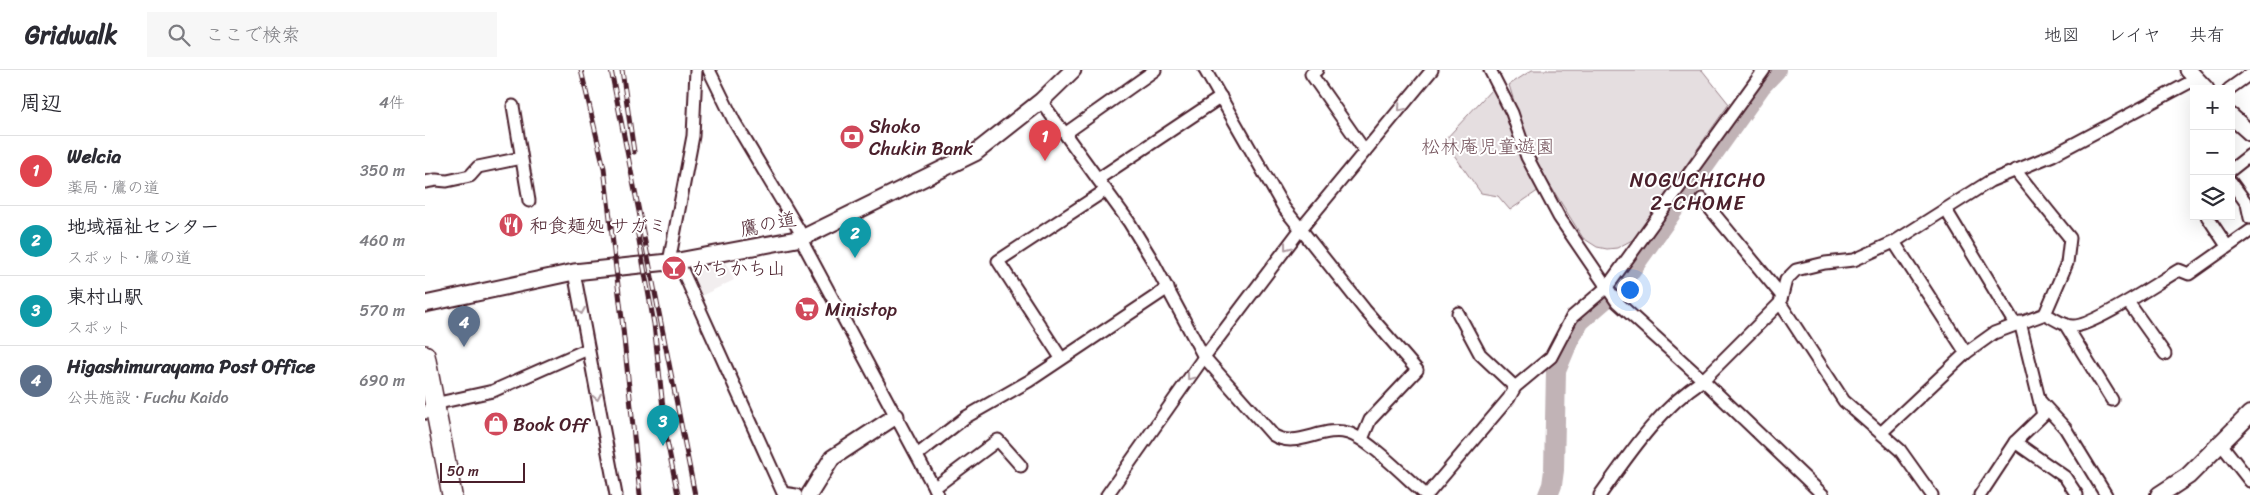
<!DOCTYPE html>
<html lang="ja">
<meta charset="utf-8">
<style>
body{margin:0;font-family:Sriracha,"Klee One",sans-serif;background:#f7f7f7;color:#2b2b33}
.controls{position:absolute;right:15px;top:15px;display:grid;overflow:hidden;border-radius:0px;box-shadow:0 5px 20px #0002}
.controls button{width:45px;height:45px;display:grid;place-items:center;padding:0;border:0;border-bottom:1px solid #e1e1e2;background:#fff;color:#2b2b33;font:25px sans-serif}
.scale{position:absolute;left:15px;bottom:12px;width:85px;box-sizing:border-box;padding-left:5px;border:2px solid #4a1f2b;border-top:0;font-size:14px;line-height:18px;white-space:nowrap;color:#4a1f2b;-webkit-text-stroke:4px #fff;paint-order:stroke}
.you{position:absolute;left:1204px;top:219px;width:18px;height:18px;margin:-12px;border:4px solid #fff;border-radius:50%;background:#1a73e8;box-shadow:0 0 0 8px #1a73e833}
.badge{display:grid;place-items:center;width:32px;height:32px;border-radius:50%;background:#0f766e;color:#fff;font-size:16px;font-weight:700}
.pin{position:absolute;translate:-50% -41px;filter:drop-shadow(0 1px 2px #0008)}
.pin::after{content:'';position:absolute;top:26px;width:18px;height:15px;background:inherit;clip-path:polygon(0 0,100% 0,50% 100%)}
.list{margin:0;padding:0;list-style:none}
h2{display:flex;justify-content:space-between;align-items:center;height:65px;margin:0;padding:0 20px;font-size:21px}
h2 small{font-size:16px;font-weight:400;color:#7c7c81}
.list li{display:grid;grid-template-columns:32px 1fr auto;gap:15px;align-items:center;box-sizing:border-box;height:70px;padding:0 20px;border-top:1px solid #e1e1e2}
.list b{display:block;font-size:19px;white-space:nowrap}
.list p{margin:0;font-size:16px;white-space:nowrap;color:#7c7c81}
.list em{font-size:16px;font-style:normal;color:#7c7c81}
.icon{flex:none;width:28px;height:28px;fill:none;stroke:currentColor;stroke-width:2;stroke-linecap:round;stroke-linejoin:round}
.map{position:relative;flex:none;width:1825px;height:425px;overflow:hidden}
header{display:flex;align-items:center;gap:30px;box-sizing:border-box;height:70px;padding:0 25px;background:#fff;border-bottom:1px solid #e1e1e2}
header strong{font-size:24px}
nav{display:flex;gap:28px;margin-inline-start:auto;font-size:18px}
.search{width:350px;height:45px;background:#f7f7f7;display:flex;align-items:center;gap:12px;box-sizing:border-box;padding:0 18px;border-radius:0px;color:#7c7c81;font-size:19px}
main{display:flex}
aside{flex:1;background:#fff}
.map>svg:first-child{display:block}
.built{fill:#f2eeef}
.green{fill:#e5dee0;stroke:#987e86}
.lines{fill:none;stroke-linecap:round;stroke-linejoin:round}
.river{stroke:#c1b3b6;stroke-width:20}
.minor-casing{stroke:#4a1f2b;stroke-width:15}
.tertiary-casing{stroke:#4a1f2b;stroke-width:19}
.secondary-casing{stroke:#4a1f2b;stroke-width:20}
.primary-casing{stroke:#4a1f2b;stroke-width:22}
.minor{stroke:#fff;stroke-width:11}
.tertiary{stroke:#fff;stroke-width:15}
.secondary{stroke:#fff;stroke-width:16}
.primary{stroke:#fff;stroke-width:19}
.rail-casing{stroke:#4a1f2b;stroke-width:5}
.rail{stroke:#fff;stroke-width:3;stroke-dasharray:9;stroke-linecap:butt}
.oneway{stroke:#ae9aa0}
.labels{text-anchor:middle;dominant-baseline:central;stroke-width:4;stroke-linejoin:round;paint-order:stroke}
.poi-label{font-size:19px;fill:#4a1f2b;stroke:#fff;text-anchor:start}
.park-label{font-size:19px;fill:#714f58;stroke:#fff}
.street-label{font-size:19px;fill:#4a1f2b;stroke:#fff}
.neighbourhood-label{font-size:20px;letter-spacing:1px;fill:#4a1f2b;stroke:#fff}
</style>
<header>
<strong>Gridwalk</strong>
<div class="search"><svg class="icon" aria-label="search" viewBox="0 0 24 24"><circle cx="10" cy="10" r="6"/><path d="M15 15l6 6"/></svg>ここで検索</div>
<nav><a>地図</a><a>レイヤ</a><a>共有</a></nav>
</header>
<main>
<aside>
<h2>周辺<small>4件</small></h2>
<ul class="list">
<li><span class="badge" style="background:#e0444e">1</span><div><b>Welcia</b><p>薬局 · 鷹の道</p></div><em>350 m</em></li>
<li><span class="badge" style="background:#0f9aa8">2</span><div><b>地域福祉センター</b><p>スポット · 鷹の道</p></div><em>460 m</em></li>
<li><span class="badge" style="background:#0f9aa8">3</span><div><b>東村山駅</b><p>スポット</p></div><em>570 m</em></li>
<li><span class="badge" style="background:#5c6f8a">4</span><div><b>Higashimurayama Post Office</b><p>公共施設 · Fuchu Kaido</p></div><em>690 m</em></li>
</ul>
</aside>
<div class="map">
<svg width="1825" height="425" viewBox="0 0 1825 425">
<rect width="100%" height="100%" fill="#fff"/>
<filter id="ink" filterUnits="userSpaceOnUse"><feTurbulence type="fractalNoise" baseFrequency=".02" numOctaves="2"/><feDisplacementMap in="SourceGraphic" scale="10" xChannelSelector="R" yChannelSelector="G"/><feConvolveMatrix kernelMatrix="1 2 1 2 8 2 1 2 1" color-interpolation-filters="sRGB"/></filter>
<g filter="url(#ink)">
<polygon class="built" points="300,192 309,210 272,228 258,198"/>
<g class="green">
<polygon points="1107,0 1277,0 1304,34 1209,169 1192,178 1182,179 1172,177 1158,168 1105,83 1084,15"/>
<polygon points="1067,19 1080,38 1114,120 1085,140 1073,126 1056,123 1019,71"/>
</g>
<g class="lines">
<polyline class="river" points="1123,425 1127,415 1129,400 1131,301 1144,270 1155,251 1193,218 1336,16 1351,0"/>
<defs>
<g id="minor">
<polyline points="284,0 309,51 374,160 380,177 513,425"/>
<polyline points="780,0 859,138 940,240 992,300 945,350 937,369"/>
<polyline points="892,0 886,4 940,81"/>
<polyline points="1065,0 1087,43 1102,87 1134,147 1192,232 1278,310 1398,425"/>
<polyline points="1804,19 1825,4"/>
<path d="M616,31l88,121 22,36 53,99 69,78c23,15 50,-10 75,-2 21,6 59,46 78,62"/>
<polyline points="88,36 104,131"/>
<polyline points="641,63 730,0"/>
<polyline points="1806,100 1825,85"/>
<polyline points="673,109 796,27"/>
<polyline points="0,112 11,110 22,111 45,106 53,97 96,88"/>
<polyline points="1806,112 1822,134 1825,148"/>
<polyline points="1277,129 1357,226"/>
<polyline points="1521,140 1590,254"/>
<polyline points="1782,146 1802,176"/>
<polyline points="1469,172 1541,283"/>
<polyline points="253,191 358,423 371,425"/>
<polyline points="244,192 268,66 271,0"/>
<polyline points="149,202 191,425"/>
<polyline points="1703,232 1740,284"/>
<polyline points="1355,233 1419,331 1475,380 1507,425"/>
<polyline points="1033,243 1055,284 1090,317"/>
<path d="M1620,244c9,4 18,12 28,12 19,1 87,-45 106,-56l10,4 61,-43"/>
<polyline points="1640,254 1687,330"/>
<polyline points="636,288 573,191 681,120"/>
<polyline points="1616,332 1640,358 1681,425"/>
<polyline points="0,343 18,332 68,321 163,279"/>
<polyline points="1457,362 1541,283 1569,263 1620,244 1642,193 1645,168 1590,100"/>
<polyline points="1590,372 1640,407 1652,425"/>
<polyline points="1796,374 1825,411"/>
<polyline points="492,385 541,347 604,311 743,218"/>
<polyline points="509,418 573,370 596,396"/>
<polyline points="682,425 779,287 875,160 1007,0"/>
<polyline points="1002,425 1084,328 1090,317 1126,287 1147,247 1182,217 1339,0"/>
<path d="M1175,425c30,-42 59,-86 103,-115l77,-77 6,-23 10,-10 29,-7 29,-3 40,-18 96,-61 63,-26 143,-76"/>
<polyline points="1555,425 1590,372 1618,345 1595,252"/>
</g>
<g id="tertiary">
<polyline points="1763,0 1781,19"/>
<polyline points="1806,46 1825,63"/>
<polyline points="0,234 149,202 253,191 377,168 550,83 616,31 648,0"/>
<polyline points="384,425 407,388 471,346"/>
</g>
<polyline id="secondary" points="1734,425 1763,406 1825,344"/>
<polyline id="primary" points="0,285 27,425"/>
</defs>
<use href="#minor" class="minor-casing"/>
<use href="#tertiary" class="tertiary-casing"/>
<use href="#secondary" class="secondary-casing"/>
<use href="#primary" class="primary-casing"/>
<use href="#minor" class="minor"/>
<use href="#tertiary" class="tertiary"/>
<use href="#secondary" class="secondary"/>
<use href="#primary" class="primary"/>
<defs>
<g id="rail">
<polyline points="156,0 179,98 197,249 215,425"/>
<polyline points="186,0 270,425"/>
<polyline points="197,0 209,82"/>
<polyline points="212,159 229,254 241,366 253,425"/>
</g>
</defs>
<use href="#rail" class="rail-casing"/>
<use href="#rail" class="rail"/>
</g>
<defs><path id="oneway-chevron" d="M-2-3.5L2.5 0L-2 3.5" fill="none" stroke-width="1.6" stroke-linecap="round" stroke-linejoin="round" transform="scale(1.25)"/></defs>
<g class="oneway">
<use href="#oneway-chevron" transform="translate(976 38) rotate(130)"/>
<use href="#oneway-chevron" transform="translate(862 177) rotate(127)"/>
<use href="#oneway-chevron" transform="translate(156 241) rotate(80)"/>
<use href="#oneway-chevron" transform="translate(765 307) rotate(125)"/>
<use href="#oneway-chevron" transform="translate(172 327) rotate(79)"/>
</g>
</g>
<defs>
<symbol id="bank-disc" viewBox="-11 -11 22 22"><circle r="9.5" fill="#d1495b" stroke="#fff"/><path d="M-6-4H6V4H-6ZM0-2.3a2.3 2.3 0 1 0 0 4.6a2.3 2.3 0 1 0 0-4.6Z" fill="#fff"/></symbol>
<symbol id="restaurant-disc" viewBox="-11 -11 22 22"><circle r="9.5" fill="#d1495b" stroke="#fff"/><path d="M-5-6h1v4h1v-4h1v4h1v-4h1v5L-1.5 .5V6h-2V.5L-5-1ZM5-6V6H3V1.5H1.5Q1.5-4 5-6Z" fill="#fff"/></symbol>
<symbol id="bar-disc" viewBox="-11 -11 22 22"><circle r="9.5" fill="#d1495b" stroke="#fff"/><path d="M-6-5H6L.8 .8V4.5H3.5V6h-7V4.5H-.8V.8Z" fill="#fff"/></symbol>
<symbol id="supermarket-disc" viewBox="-11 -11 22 22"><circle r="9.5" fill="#d1495b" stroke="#fff"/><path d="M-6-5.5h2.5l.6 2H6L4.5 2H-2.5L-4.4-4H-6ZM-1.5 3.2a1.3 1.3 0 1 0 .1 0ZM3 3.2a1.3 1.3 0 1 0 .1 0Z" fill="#fff"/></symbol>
<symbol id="shop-disc" viewBox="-11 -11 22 22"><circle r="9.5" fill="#d1495b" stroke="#fff"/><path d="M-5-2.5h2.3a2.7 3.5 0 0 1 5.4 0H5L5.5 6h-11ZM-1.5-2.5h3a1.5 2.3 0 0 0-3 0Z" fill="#fff"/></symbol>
</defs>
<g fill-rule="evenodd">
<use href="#bank-disc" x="413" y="53" width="28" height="28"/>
<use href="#restaurant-disc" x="72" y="141" width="28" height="28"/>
<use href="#bar-disc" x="235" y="184" width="28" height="28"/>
<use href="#supermarket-disc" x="368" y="225" width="28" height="28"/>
<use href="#shop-disc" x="57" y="340" width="28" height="28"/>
</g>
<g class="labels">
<g class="poi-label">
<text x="444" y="56">Shoko<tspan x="444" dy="22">Chukin Bank</tspan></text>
<text x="104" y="155">和食麺処 サガミ</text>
<text x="266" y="198">かちかち山</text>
<text x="400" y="239">Ministop</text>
<text x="88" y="354">Book Off</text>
</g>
<g class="park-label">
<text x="1063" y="76">松林庵児童遊園</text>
</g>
<g class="street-label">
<text transform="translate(343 154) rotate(-12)">鷹の道</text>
</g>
<g class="neighbourhood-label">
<text x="1273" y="110">NOGUCHICHO<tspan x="1273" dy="23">2-CHOME</tspan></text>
</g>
</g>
</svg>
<div class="controls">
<button>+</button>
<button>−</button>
<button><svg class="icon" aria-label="layers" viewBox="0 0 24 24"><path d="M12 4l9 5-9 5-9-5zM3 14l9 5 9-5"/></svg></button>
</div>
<div class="scale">50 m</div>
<div class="you"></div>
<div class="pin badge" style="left:620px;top:91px;background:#e0444e">1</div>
<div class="pin badge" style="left:430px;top:188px;background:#0f9aa8">2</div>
<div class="pin badge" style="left:238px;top:376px;background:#0f9aa8">3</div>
<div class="pin badge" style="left:39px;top:277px;background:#5c6f8a">4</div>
</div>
</main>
